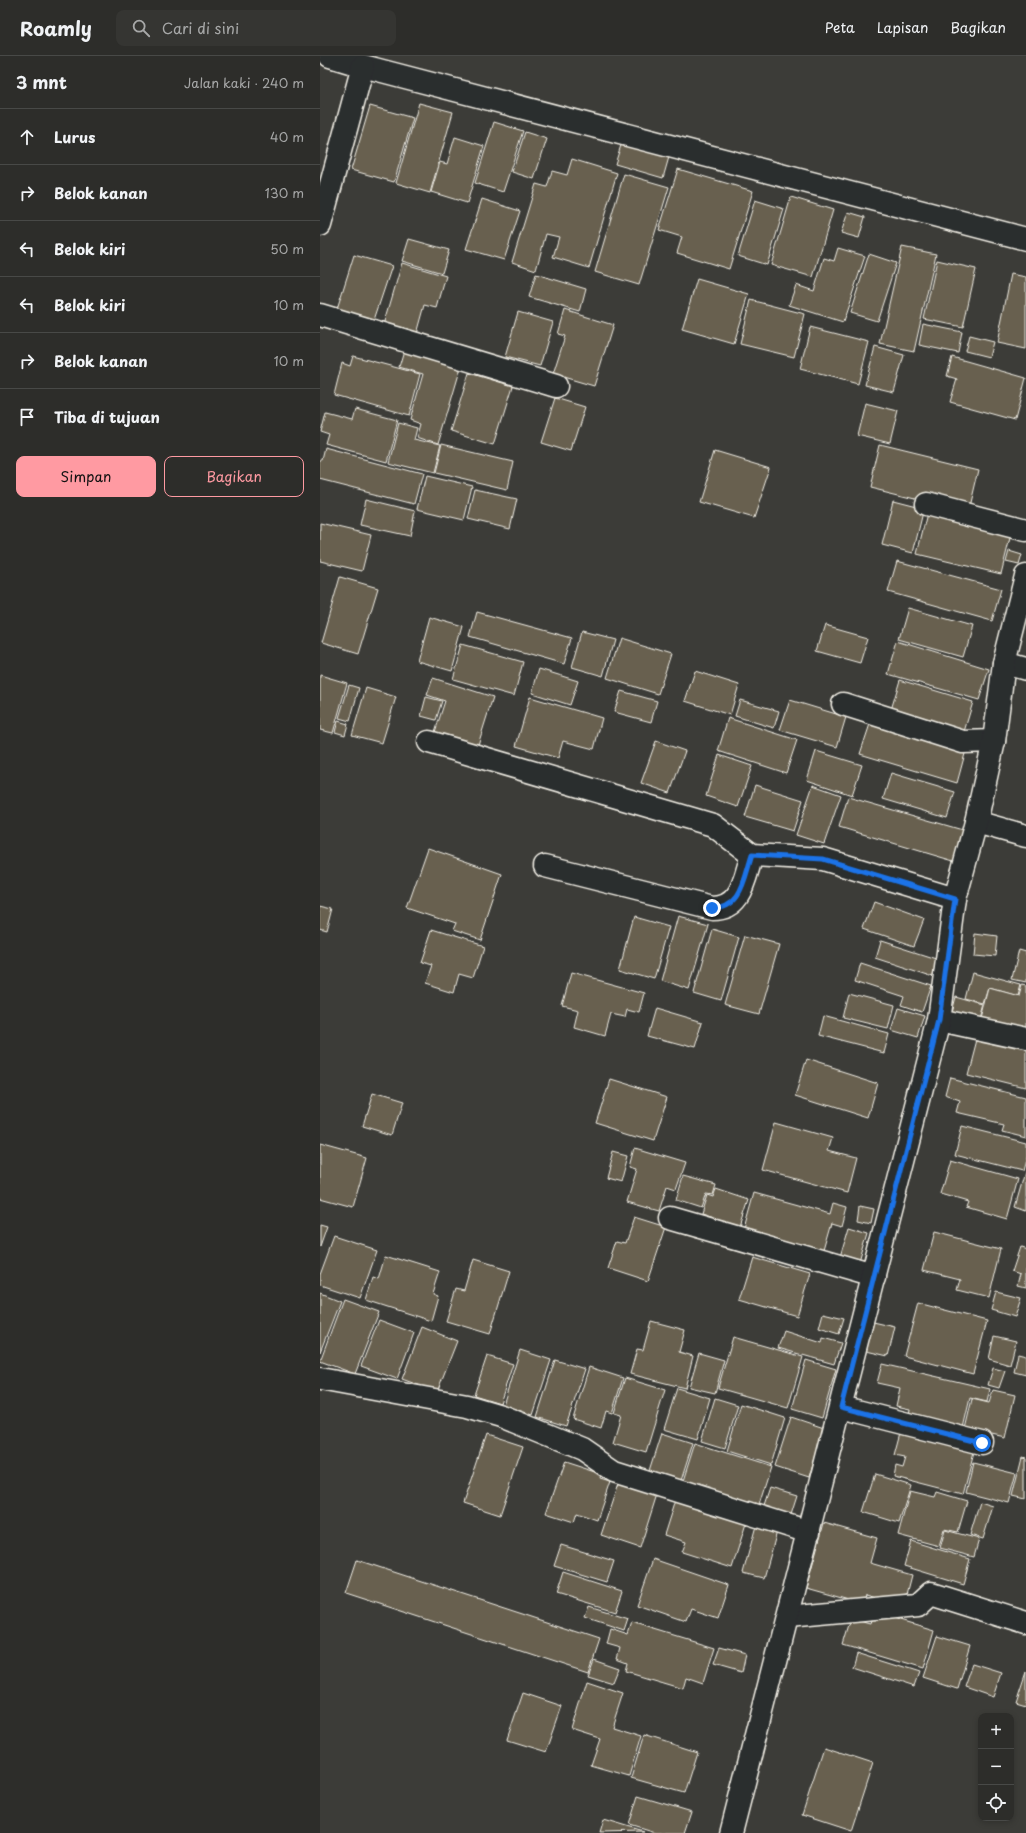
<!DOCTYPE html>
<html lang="id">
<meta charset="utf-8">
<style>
body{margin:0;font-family:"Playpen Sans",sans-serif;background:#353532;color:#f1f3f6}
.controls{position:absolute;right:12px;bottom:12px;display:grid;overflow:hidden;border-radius:8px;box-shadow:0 2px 6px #0003}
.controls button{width:36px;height:36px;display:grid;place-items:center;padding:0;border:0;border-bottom:1px solid #484947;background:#2d2d2a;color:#f1f3f6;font:20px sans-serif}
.stop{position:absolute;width:12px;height:12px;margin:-9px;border:3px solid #1a73e8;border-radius:50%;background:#fff}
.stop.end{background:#1a73e8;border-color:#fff;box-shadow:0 1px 4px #0008}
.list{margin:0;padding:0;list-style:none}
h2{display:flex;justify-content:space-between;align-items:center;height:52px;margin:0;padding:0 16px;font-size:17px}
h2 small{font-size:13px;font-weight:400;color:#a7a8a8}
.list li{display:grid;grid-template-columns:26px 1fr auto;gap:12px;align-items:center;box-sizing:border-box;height:56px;padding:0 16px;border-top:1px solid #484947}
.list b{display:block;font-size:15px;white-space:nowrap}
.list em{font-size:13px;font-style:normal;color:#a7a8a8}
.actions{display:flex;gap:8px;padding:12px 16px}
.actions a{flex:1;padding:9px 0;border:1px solid #ff9aa2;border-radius:8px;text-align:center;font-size:14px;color:#ff9aa2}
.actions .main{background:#ff9aa2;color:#111}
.icon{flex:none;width:22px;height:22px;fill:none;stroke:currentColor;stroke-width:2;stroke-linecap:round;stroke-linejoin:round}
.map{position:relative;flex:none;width:706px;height:1777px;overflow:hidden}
header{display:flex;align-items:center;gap:24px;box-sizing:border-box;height:56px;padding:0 20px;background:#2d2d2a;border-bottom:1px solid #484947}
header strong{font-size:19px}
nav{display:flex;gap:22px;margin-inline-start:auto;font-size:14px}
.search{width:280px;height:36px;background:#353532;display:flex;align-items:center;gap:10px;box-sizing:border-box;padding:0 14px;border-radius:8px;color:#a7a8a8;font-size:15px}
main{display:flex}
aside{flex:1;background:#2d2d2a}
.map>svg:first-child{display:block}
.building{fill:#676050;stroke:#f4f1e8}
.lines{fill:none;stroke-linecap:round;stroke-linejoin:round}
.street-casing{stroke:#f4f1e8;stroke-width:25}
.street{stroke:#2a2d2e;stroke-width:22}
.route{stroke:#1a73e8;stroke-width:5}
</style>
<header>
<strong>Roamly</strong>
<div class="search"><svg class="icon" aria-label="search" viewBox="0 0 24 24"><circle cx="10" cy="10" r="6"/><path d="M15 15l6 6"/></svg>Cari di sini</div>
<nav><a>Peta</a><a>Lapisan</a><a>Bagikan</a></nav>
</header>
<main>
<aside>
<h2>3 mnt<small>Jalan kaki · 240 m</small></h2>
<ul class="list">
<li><svg class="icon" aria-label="ahead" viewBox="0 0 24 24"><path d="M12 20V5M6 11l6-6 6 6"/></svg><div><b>Lurus</b></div><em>40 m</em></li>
<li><svg class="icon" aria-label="right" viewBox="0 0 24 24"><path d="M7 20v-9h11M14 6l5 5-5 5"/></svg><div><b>Belok kanan</b></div><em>130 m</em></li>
<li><svg class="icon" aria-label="left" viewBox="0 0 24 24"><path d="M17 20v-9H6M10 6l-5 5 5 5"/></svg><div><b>Belok kiri</b></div><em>50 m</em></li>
<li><svg class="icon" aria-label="left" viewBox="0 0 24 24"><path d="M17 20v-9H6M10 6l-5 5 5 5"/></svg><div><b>Belok kiri</b></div><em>10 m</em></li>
<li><svg class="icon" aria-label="right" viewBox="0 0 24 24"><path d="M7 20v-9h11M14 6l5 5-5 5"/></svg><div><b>Belok kanan</b></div><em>10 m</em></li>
<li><svg class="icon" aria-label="arrive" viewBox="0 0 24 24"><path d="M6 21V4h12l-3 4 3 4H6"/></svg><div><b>Tiba di tujuan</b></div></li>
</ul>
<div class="actions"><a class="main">Simpan</a><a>Bagikan</a></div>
</aside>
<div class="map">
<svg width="706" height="1777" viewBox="0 0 706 1777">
<rect width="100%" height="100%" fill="#3c3c38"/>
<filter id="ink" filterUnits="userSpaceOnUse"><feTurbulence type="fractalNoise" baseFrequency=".025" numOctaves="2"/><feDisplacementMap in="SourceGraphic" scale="8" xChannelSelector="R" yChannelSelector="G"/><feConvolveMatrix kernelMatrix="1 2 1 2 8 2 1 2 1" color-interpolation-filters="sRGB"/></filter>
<g filter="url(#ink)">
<g class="building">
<polygon points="99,47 133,56 110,137 76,127"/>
<polygon points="50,50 93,62 74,126 31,114"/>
<polygon points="174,66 203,75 183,136 155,127"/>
<polygon points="205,76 227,83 214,123 192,116"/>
<polygon points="135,81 164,90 147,147 111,136 120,106 127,108"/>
<polygon points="302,86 349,101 343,122 295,108"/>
<polygon points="252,103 297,117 269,212 233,201 239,181 226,178 216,214 192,206 216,128 227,131 232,115 247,119"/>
<polygon points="358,113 433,135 409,213 357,197 362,181 339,174"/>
<polygon points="304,118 349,131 319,229 275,216"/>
<polygon points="471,141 513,154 493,221 451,209"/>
<polygon points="162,143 200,155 184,204 146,193"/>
<polygon points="435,144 464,153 447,209 418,200"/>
<polygon points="528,156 545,161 539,182 521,177"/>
<polygon points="89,183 129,194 122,217 82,205"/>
<polygon points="582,191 616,198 594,295 560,288"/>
<polygon points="518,192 545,200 523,266 469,249 476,229 494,235 504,202 514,205"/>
<polygon points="549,198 576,207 557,265 530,257"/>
<polygon points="34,199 72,210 53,267 16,256"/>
<polygon points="617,204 656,213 643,271 604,263"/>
<polygon points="82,207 126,220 117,252 105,249 95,285 64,269"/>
<polygon points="216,218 266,233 260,256 209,241"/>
<polygon points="691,218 706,221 706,293 677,287"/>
<polygon points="377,223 429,238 414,288 362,273"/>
<polygon points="431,244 485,258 474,301 420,288"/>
<polygon points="245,254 293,269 274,330 233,318 245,280 238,278"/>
<polygon points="198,256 233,266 220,310 185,301"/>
<polygon points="603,268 642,276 638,297 599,289"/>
<polygon points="490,271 549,286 538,328 480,313"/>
<polygon points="649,280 673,286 669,301 645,295"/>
<polygon points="555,291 584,299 574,336 545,329"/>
<polygon points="84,294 141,311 118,389 97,382 101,368 90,364 103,318 79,311"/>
<polygon points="33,300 100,318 89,360 14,339 22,307 30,310"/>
<polygon points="632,301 706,322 695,364 630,346 637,323 627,320"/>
<polygon points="149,317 193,330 175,388 131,375"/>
<polygon points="235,342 265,351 251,395 221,386"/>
<polygon points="545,347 578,355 570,388 537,380"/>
<polygon points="35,353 77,364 66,405 6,389 9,379 0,376 5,356 32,363"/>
<polygon points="78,367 97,372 94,384 120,390 113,417 68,406"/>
<polygon points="121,389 193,406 187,434 114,417"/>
<polygon points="560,389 658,413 648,455 550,431"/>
<polygon points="6,393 102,418 94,448 0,424 0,405 3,405"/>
<polygon points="395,394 451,411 434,462 379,446"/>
<polygon points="105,420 152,431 144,464 97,453"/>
<polygon points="155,434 197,443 190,473 148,463"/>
<polygon points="46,443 95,455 90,480 40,469"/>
<polygon points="573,444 604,452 593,497 562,489"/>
<polygon points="608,453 692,474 681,518 597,498"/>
<polygon points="0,467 51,479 42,515 0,505"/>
<polygon points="689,495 702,499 699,509 686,506"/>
<polygon points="577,505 681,533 672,565 568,536"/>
<polygon points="20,521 58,532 38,598 1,587"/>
<polygon points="588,552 652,570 643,601 579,583"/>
<polygon points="157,556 252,582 244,608 150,581"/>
<polygon points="109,561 144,571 132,615 97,605"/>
<polygon points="505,569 548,581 540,607 497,595"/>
<polygon points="262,576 293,584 283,620 252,611"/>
<polygon points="299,582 351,598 338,638 287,622"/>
<polygon points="578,585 669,613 659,644 568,618"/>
<polygon points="143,589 203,606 194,640 133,623"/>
<polygon points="219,613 258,625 250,649 212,637"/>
<polygon points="375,615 419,629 410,659 365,645"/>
<polygon points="0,619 27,627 13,677 0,674"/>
<polygon points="113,622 173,641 157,692 114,679 125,645 107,639"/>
<polygon points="580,624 653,646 643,679 570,657"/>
<polygon points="29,629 39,632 30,665 19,662"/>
<polygon points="46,632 76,641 62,687 32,679"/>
<polygon points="301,635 337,645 331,666 294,656"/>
<polygon points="106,641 122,645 116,664 101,660"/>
<polygon points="210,641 282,662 274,693 243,685 238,702 196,690"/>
<polygon points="420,644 459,655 454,672 415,660"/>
<polygon points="470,644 526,661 517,691 460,674"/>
<polygon points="408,662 477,684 466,717 398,695"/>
<polygon points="18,665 28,668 25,679 15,676"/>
<polygon points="551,665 646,694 637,727 540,698"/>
<polygon points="336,685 365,695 350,737 321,727"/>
<polygon points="496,695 542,709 532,739 487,724"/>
<polygon points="399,699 432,710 418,751 386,740"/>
<polygon points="571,717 635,736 627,762 563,743"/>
<polygon points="435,729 483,744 473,775 425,761"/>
<polygon points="493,729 521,739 504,788 476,779"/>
<polygon points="528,741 646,775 637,806 519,771"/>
<polygon points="108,792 182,818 160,884 132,875 135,868 87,852"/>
<polygon points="554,846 604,864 594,890 544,873"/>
<polygon points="0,850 13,853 7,876 0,874"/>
<polygon points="358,860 388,868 369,934 340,925"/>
<polygon points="314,861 349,871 334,923 300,913"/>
<polygon points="392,873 419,881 401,945 374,937"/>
<polygon points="111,874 163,890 153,922 139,918 134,936 105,927 111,910 100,907"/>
<polygon points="655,877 677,880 675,900 653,898"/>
<polygon points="425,879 459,888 439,958 405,949"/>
<polygon points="560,884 619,903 613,920 555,901"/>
<polygon points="699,895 706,897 706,927 692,924"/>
<polygon points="540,907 611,930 602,956 581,949 584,940 535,924"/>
<polygon points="653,916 701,929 698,940 670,932 665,948 646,943"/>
<polygon points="251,917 324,937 319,956 307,953 305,961 291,958 285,980 254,971 258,954 242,950"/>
<polygon points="702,929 706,930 706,975 662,963 670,932 699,940"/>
<polygon points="529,937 574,949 568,973 523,962"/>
<polygon points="636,941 665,949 659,971 630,963"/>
<polygon points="335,952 383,966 375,993 327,980"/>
<polygon points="578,952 605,960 598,982 571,974"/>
<polygon points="503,960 569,978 564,997 498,980"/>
<polygon points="656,979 706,992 706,1032 646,1017"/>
<polygon points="486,1004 558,1027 548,1062 475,1039"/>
<polygon points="630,1022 706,1041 706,1080 682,1074 684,1068 637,1057 640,1046 625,1041"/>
<polygon points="289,1023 347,1041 333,1085 275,1067"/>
<polygon points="52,1038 82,1047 72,1079 42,1070"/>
<polygon points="456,1066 513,1082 509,1095 536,1102 527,1137 443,1114"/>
<polygon points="642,1070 706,1086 706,1100 702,1115 635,1098"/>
<polygon points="0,1089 47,1102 33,1151 0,1142"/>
<polygon points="315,1092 365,1107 356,1133 347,1130 339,1155 307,1146 317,1113 310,1111"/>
<polygon points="293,1096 308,1100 301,1126 286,1122"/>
<polygon points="630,1104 698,1123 687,1163 646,1151 648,1146 620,1138"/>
<polygon points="705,1116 706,1116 706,1155 695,1151"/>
<polygon points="363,1120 396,1129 393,1139 386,1138 381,1152 356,1144"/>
<polygon points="396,1133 429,1144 420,1171 381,1158 387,1139 393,1141"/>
<polygon points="434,1137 510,1158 513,1147 527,1151 522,1170 512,1167 504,1195 424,1173"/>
<polygon points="540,1150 554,1153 551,1167 538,1164"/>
<polygon points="314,1161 346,1171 328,1225 288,1212 297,1185 305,1187"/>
<polygon points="0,1169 7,1171 0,1191"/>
<polygon points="529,1171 549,1177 539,1211 519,1205"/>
<polygon points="614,1176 681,1193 669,1242 637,1234 640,1223 604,1214"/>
<polygon points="14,1180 57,1194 40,1242 0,1229 0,1218"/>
<polygon points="700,1191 706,1193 706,1232 698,1230 701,1218 692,1215"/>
<polygon points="66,1199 120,1216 113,1238 118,1240 111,1265 46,1244 53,1221 59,1223"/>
<polygon points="432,1201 490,1218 477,1260 419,1243"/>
<polygon points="153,1204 189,1215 170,1278 126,1265 136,1233 144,1235"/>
<polygon points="676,1236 701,1242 695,1261 671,1254"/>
<polygon points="0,1237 20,1245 0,1296"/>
<polygon points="23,1243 59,1256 35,1318 0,1305"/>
<polygon points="598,1247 667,1265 653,1318 584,1300"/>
<polygon points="503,1257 524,1262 519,1278 499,1272"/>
<polygon points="59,1264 94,1277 77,1323 41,1310"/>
<polygon points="331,1265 365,1274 359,1296 373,1300 365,1332 310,1318 317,1293 323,1294"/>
<polygon points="549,1265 575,1271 568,1300 542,1294"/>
<polygon points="102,1271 137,1285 117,1336 82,1323"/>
<polygon points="464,1275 502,1287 503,1282 521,1287 514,1308 458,1292"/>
<polygon points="674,1280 696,1285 690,1309 669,1303"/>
<polygon points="413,1281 483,1301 468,1352 398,1332"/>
<polygon points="200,1294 231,1304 213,1359 183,1349"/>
<polygon points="379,1297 404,1304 395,1337 369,1331"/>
<polygon points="698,1298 706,1300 706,1319 694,1316"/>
<polygon points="167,1300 193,1308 180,1347 154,1339"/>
<polygon points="235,1304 265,1313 246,1370 217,1361"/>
<polygon points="486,1304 516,1313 502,1362 472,1353"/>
<polygon points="562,1308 670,1333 667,1346 650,1342 643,1372 589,1359 590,1353 576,1350 580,1332 557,1327"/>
<polygon points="269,1311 303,1322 292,1357 286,1355 281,1372 253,1363"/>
<polygon points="673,1312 685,1315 679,1332 668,1329"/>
<polygon points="305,1322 345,1334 326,1396 293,1386 301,1359 294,1357"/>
<polygon points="357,1332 390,1342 378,1383 344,1373"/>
<polygon points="673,1334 695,1339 685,1382 645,1373 652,1343 669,1347"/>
<polygon points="395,1342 418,1349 405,1392 382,1385"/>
<polygon points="421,1348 465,1362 451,1409 407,1395"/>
<polygon points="471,1361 504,1372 489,1422 455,1411"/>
<polygon points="583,1369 656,1388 643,1438 573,1420 575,1409 582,1411 585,1401 575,1399"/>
<polygon points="342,1377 373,1387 359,1431 328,1421"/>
<polygon points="166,1379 203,1391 180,1459 143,1447"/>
<polygon points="375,1387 451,1411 438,1452 362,1428"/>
<polygon points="703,1400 706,1401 706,1443 693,1440"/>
<polygon points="244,1406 281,1418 280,1423 290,1426 277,1464 257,1457 254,1466 226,1457"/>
<polygon points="653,1406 697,1417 689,1447 646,1436"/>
<polygon points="555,1418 591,1429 579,1467 543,1456"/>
<polygon points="300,1422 338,1435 320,1492 281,1479"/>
<polygon points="450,1432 477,1440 470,1462 443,1453"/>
<polygon points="590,1435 615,1441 617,1436 647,1445 638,1476 624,1473 619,1490 578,1479"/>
<polygon points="357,1438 428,1461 412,1512 362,1496 366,1486 344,1479"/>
<polygon points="660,1446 673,1450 663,1483 650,1479"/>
<polygon points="437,1466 458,1472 444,1522 423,1517"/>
<polygon points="504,1467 557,1482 550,1507 592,1519 584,1550 545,1539 543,1548 486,1532"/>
<polygon points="625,1474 659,1483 654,1501 620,1492"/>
<polygon points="591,1485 650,1503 643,1528 584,1510"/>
<polygon points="241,1489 294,1505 287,1526 234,1510"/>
<polygon points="333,1503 409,1529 398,1562 371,1553 366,1566 317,1549"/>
<polygon points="37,1504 279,1583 268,1616 26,1537"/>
<polygon points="243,1516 302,1535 295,1556 236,1538"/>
<polygon points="269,1551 308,1563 304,1575 265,1562"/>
<polygon points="554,1556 614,1574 603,1613 523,1589 531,1563 550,1568"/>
<polygon points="312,1567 394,1592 383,1627 366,1621 363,1632 306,1615 308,1607 297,1603 300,1592 286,1588 290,1573 308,1579"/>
<polygon points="617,1580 650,1590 637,1633 603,1622"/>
<polygon points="399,1592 425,1599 421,1617 393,1609"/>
<polygon points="536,1597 599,1617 594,1631 532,1611"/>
<polygon points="274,1603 300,1612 294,1627 268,1619"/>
<polygon points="652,1608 681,1617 673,1641 644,1631"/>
<polygon points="706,1615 706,1648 696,1645"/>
<polygon points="267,1625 303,1637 292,1671 321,1680 309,1720 271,1709 280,1683 252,1674"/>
<polygon points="203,1637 242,1650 226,1696 187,1684"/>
<polygon points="324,1679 377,1696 364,1737 311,1722"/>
<polygon points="504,1691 553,1707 531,1775 482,1759"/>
<polygon points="318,1740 372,1756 365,1777 335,1777 309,1769"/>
<polygon points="283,1764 323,1776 279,1777"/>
</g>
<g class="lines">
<defs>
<g id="street">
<polyline points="10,0 43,10 706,183"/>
<polyline points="0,169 43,10"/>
<polyline points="0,259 236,330"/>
<polyline points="606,448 706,474"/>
<polyline points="684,607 706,613"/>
<polyline points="523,648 643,686 674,685"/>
<polyline points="109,686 393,769 432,799 503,803 635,843"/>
<polyline points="656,766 706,780"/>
<path d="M225,810l167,42c30,0 32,-29 40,-53"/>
<polyline points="619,964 706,983"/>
<polyline points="350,1162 554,1221"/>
<polyline points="0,1323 147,1350 181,1360 262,1393 294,1415 489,1476"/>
<polyline points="521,1351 662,1387"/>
<polyline points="467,1561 598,1549 611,1537 706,1567"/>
<polyline points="411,1777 619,964 635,843 656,766 674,685 684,607 706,520"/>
</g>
</defs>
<use href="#street" class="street-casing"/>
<use href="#street" class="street"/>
</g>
</g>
<g class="lines" filter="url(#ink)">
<path class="route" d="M392,852c30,0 32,-29 40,-53l71,4 132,40 -16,121 -98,387 141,36"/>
</g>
</svg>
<div class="controls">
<button>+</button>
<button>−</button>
<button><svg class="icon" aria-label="locate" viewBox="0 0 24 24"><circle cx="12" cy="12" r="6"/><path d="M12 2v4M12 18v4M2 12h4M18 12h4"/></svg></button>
</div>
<div class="stop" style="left:662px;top:1387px"></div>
<div class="stop end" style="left:392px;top:852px"></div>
</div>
</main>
